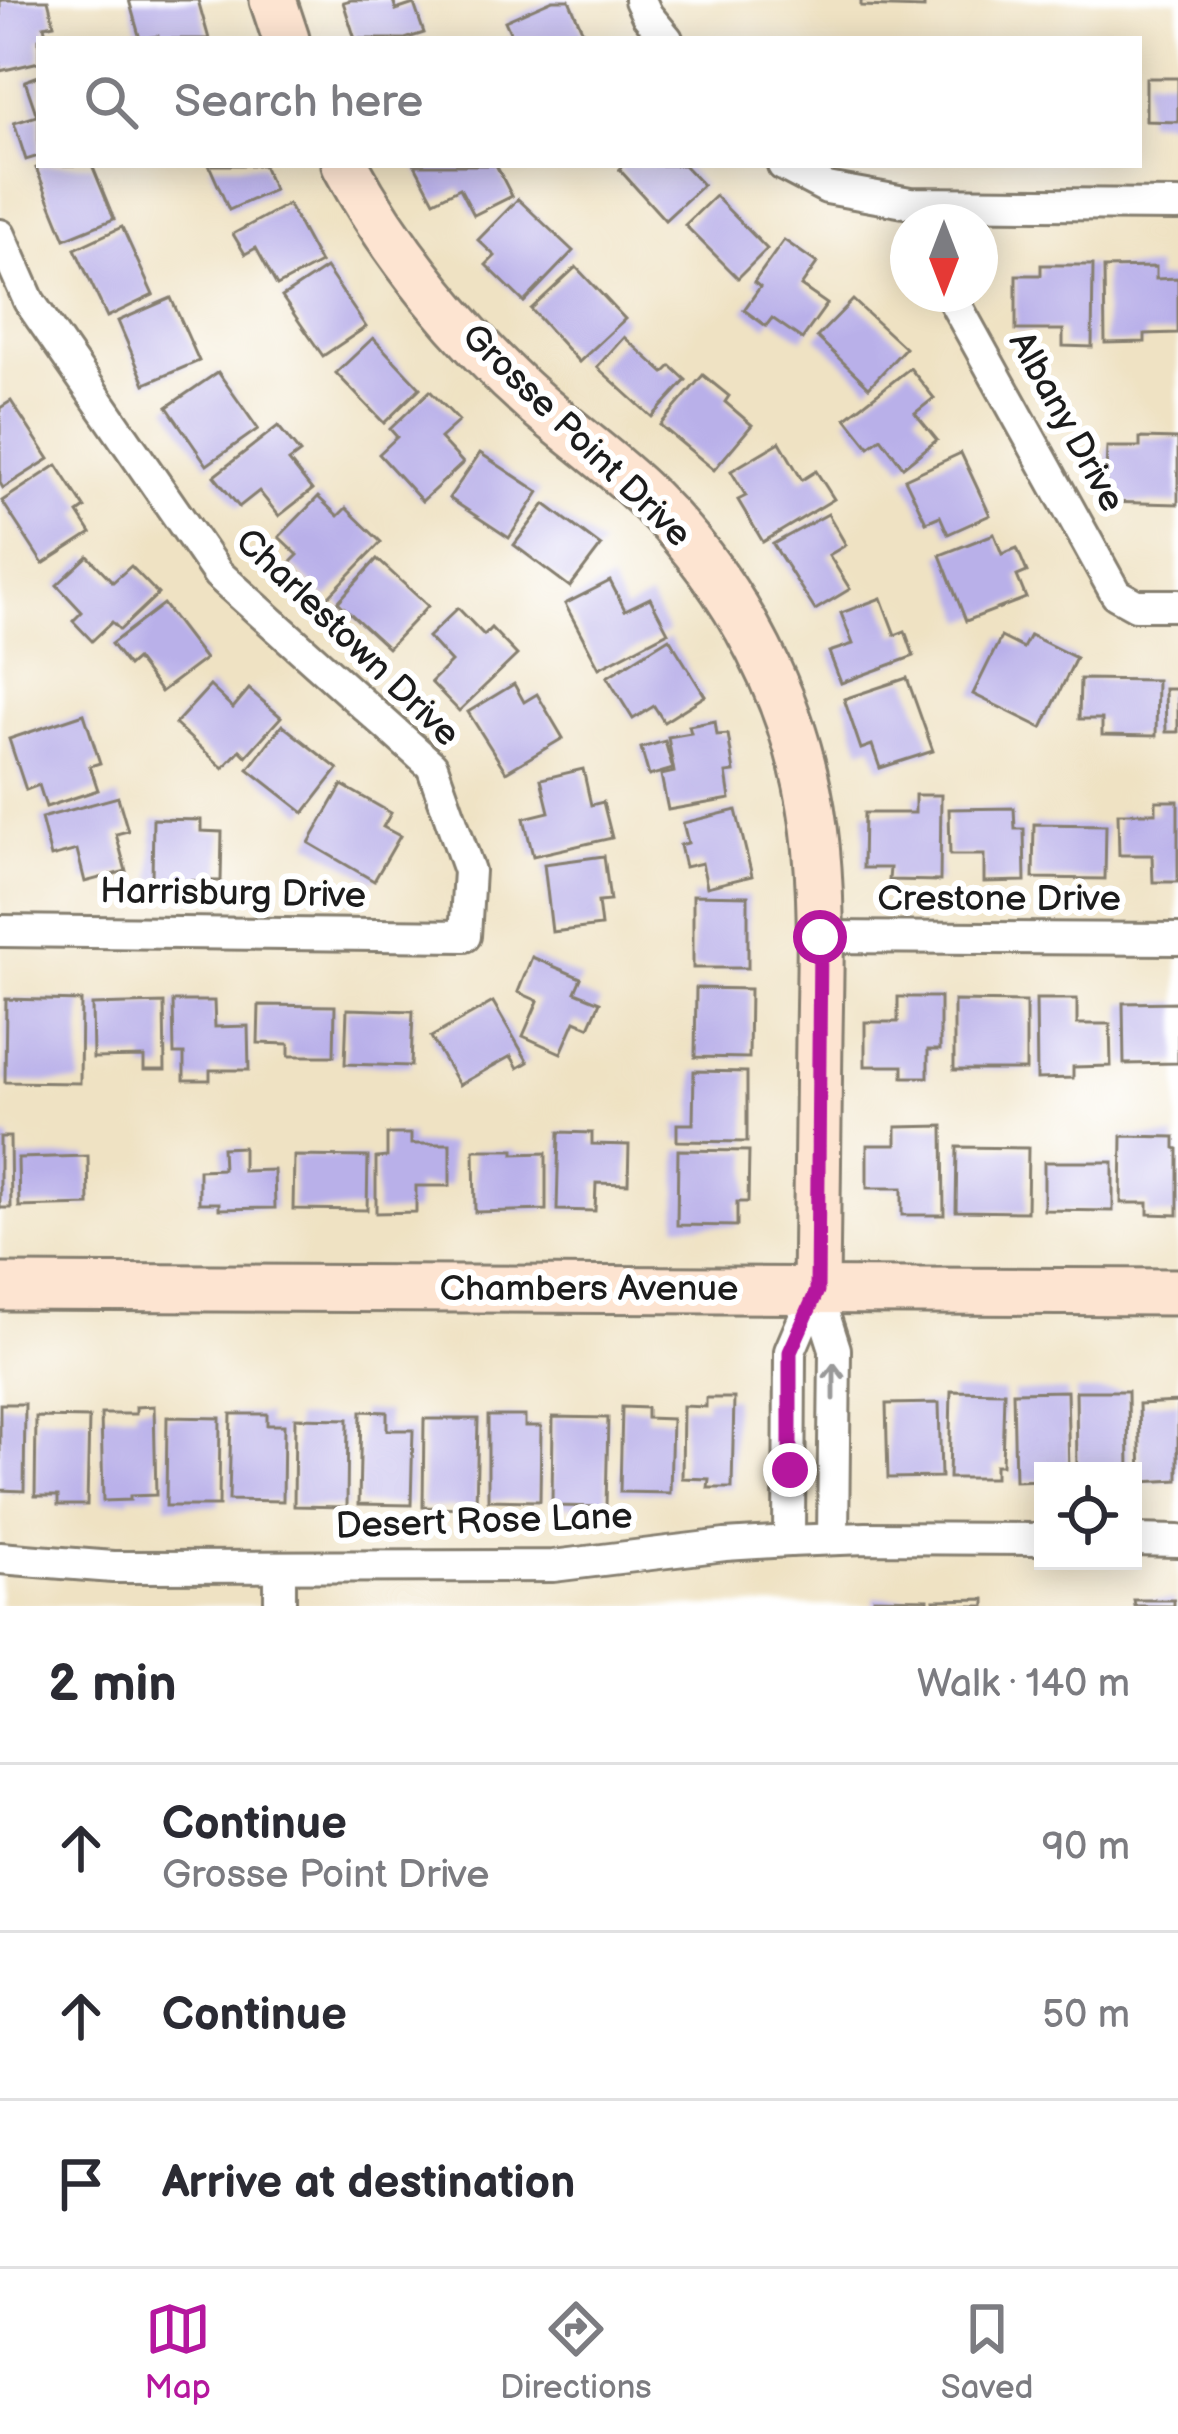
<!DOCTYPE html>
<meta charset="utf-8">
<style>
body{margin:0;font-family:"Balsamiq Sans",sans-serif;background:#f7f7f7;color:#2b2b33}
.controls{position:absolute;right:36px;bottom:36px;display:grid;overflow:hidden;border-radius:0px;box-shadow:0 6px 30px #0003}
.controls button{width:108px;height:108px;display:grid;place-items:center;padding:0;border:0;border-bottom:3px solid #e1e1e2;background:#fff;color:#2b2b33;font:60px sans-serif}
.compass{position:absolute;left:890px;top:204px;width:108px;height:108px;border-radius:50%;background:#fff;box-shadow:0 6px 30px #0003;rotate:180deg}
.stop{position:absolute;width:36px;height:36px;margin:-27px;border:9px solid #b5179e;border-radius:50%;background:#fff}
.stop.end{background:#b5179e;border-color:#fff;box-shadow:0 3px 12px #0008}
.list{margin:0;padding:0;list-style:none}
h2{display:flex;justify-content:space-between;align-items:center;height:156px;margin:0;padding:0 48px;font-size:51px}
h2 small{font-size:39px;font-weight:400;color:#7c7c81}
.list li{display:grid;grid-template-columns:78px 1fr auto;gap:36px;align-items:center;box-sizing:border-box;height:168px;padding:0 48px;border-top:3px solid #e1e1e2}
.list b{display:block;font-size:45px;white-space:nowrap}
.list p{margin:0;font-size:39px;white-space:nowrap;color:#7c7c81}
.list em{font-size:39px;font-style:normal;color:#7c7c81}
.icon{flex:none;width:66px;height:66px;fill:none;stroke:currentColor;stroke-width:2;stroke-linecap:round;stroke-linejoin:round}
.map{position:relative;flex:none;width:1178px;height:1606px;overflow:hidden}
.search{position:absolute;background:#fff;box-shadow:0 6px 30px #0003;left:36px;right:36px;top:36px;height:132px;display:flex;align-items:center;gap:30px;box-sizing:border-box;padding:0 42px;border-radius:0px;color:#7c7c81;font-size:45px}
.sheet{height:660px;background:#fff}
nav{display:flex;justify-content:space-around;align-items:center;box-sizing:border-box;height:168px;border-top:3px solid #e1e1e2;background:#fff;font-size:33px;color:#7c7c81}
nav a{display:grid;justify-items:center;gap:6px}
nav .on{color:#b5179e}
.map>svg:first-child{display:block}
.building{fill:#b9b0e9}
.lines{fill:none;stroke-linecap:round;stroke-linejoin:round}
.street-casing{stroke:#867f70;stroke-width:36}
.secondary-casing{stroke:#867f70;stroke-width:51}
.street{stroke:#fff;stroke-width:30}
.secondary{stroke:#fde4d1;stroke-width:45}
.oneway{stroke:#999}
.route{stroke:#b5179e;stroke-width:15}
.labels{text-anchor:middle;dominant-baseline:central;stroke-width:12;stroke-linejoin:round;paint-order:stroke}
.street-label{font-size:36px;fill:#1c1c1c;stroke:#fff}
</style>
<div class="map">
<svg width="1178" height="1606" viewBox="0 0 1178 1606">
<rect width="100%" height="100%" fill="#fff"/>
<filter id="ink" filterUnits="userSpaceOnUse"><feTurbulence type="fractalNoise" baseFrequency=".00833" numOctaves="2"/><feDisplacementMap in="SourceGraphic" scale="24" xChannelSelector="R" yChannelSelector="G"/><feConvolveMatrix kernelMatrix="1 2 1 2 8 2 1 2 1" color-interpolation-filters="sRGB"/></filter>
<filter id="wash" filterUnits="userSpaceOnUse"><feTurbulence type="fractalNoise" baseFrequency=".004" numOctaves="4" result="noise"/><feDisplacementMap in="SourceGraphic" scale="48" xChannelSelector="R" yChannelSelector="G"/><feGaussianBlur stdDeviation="2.7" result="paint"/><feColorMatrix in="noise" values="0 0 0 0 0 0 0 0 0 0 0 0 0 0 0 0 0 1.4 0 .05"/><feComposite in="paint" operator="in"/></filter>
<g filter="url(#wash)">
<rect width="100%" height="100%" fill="#efe2c3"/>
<g id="blocks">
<g class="building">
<polygon points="0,0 48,0 54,24 44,26 47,39 39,39 39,62 0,71"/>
<polygon points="129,0 198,0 209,39 159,39 158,36 140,39"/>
<polygon points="351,0 393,0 396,10 414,4 424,33 405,39 355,39 343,2"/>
<polygon points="553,0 569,0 586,39 513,39 505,21"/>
<polygon points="861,0 924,0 924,8 861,6"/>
<polygon points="39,76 39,156 26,160 14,123 37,116 25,81"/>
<polygon points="1146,78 1178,78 1178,122 1146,121"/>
<polygon points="44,165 92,165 114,219 65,239 36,168"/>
<polygon points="209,165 263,165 274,190 229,210"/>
<polygon points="415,165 496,165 512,196 474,215 460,188 434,201"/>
<polygon points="623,165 684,165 703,185 665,220 619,169"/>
<polygon points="715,196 767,249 738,278 685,225"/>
<polygon points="518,199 573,251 524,302 486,265 495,256 478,240"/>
<polygon points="288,204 320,263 277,286 256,248 245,254 233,234"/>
<polygon points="122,227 153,295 107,317 75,249"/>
<polygon points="784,240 817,263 801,286 827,304 802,339 772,318 766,326 744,310 760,287 754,282"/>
<polygon points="1041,265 1093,265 1092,347 1063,346 1063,330 1016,330 1016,275 1041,275"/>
<polygon points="576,267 625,319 579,362 531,309"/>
<polygon points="1156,267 1156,279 1178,278 1178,333 1145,334 1145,342 1105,343 1104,268"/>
<polygon points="326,268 366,327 323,356 282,297"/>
<polygon points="171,298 199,361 145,384 118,321"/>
<polygon points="853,300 905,348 869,387 817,337"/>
<polygon points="624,337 664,373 671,366 686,380 652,417 597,367"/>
<polygon points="373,338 420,388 384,423 336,373"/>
<polygon points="910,368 934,398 915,413 937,440 903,467 881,438 869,447 846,418"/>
<polygon points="218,372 258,429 207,465 167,407"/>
<polygon points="703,375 729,396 725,402 752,425 714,470 660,425"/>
<polygon points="430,391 459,421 440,438 463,463 422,501 379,454 397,437 390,429"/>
<polygon points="11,401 49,459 3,488 0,483 0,408"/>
<polygon points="278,426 300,453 289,461 312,490 279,516 259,491 239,507 214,476"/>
<polygon points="1140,438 1178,439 1178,504 1105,502 1107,447 1140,447"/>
<polygon points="780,442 802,480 816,471 834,499 763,542 738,500 746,496 731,471"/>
<polygon points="480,453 539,492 509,538 449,498"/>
<polygon points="961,453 990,515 948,534 940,516 926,522 905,479"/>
<polygon points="57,465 85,508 78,513 91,533 43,564 2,501"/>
<polygon points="318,497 338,516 346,508 381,542 327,598 290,563 298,555 279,537"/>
<polygon points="545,504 601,546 570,587 514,545"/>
<polygon points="828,514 846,545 829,555 850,589 815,610 773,544"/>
<polygon points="994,534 1002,554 1017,548 1027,572 1017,576 1026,598 966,621 940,555"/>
<polygon points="88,556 113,582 131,566 158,594 120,630 112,622 92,641 73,621 82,612 57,585"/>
<polygon points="377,559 428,606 388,648 338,602"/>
<polygon points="610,581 625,610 650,598 668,632 599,668 565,604"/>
<polygon points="881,598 895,635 905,631 914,656 841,683 829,652 853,644 841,613"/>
<polygon points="163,604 205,659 161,692 136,659 128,666 111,644"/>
<polygon points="458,608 484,635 491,628 517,655 459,711 431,682 451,662 428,637"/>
<polygon points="1030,635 1076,658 1042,728 973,694 1001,637 1023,648"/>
<polygon points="669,638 705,696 664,722 654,706 633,719 607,677"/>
<polygon points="907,678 933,751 880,768 872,745 861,749 844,699"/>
<polygon points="1080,679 1157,680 1156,736 1102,735 1102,719 1079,719"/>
<polygon points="514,684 524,702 537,694 563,738 506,772 468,712"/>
<polygon points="210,686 233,708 249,689 281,717 246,756 240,750 223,768 175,724"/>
<polygon points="1165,689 1178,689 1178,732 1166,732"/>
<polygon points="84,714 100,763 90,766 98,790 46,807 39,785 26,790 9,739"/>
<polygon points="715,721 717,735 728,734 734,772 726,773 730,799 668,810 661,775 674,772 668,737 691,733 689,726"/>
<polygon points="282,725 338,769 304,813 248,769"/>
<polygon points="665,741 673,769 649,776 641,748"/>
<polygon points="583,769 591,805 603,802 612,838 533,856 524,818 549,812 541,779"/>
<polygon points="342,785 391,813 383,827 400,836 374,881 309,843"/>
<polygon points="915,795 941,795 940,881 889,880 890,868 863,868 864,813 915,813"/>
<polygon points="118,797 128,831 116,834 126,871 85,882 77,850 51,857 41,818"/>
<polygon points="1156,801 1178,801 1178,882 1153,882 1152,855 1119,855 1118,813 1156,813"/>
<polygon points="1014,808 1015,829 1024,829 1025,881 984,882 984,855 950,855 949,809"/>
<polygon points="736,810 752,876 707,887 702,863 685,867 680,845 688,843 683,823"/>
<polygon points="153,819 201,820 201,831 222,832 221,881 152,880"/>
<polygon points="1034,824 1106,825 1105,879 1033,878"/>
<polygon points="604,856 610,901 598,902 601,926 552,932 544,864"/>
<polygon points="693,895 748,896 748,968 693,968"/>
<polygon points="532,957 581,978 575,992 600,1002 589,1027 575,1021 561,1053 523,1036 538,1001 518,992"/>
<polygon points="696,988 750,989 749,1058 695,1057"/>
<polygon points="898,997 940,997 940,1050 928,1050 928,1077 903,1077 903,1066 865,1066 865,1022 898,1022"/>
<polygon points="6,999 81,1001 80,1083 5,1082"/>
<polygon points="1036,999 1077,999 1077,1024 1110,1024 1111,1066 1073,1067 1073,1078 1037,1079"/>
<polygon points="173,1001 214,1001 215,1027 248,1026 249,1070 210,1070 210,1080 184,1080 184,1054 174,1054"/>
<polygon points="954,1001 1026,1002 1026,1070 954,1070"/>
<polygon points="493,1002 528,1062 518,1068 511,1056 459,1085 431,1037"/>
<polygon points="1178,1002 1178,1063 1124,1064 1123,1003"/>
<polygon points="164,1003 165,1070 144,1070 144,1057 93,1058 92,1005"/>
<polygon points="259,1005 335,1006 334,1056 289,1056 289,1044 258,1043"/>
<polygon points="347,1009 413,1011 411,1066 345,1064"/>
<polygon points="694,1071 747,1072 747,1142 677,1141 677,1124 693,1124"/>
<polygon points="943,1126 944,1215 902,1215 902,1188 867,1188 867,1145 896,1145 896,1127"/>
<polygon points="559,1132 592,1133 592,1144 629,1145 628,1184 596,1183 595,1211 557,1210"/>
<polygon points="387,1134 411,1134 411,1144 450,1144 450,1186 416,1186 416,1212 376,1213 376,1158 387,1157"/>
<polygon points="1122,1136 1175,1137 1175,1148 1178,1149 1178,1215 1148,1214 1148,1203 1121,1203"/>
<polygon points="0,1137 10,1137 11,1208 0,1208"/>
<polygon points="243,1147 243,1171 274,1170 275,1208 219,1209 219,1203 199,1203 199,1170 223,1169 222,1148"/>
<polygon points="957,1147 1028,1148 1027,1212 956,1211"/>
<polygon points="474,1150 514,1150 514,1154 546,1153 546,1210 475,1212"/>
<polygon points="678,1150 749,1151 748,1202 737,1202 737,1226 677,1225"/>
<polygon points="88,1156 89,1205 19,1207 18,1158"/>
<polygon points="294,1156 368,1157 367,1210 293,1209"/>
<polygon points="1044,1162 1113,1162 1113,1211 1044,1210"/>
<polygon points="951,1391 1004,1392 1002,1465 995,1465 995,1478 949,1478"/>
<polygon points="1067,1391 1069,1471 1043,1471 1043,1480 1015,1481 1013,1392"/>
<polygon points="1076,1391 1128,1391 1129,1471 1077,1471"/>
<polygon points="706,1398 734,1398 732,1488 708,1488 709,1479 682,1478 683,1406 706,1407"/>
<polygon points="1178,1402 1178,1480 1141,1482 1139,1404"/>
<polygon points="939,1403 941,1477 888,1478 886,1404"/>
<polygon points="0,1404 25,1404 24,1491 0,1490"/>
<polygon points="154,1406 156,1495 130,1496 130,1500 103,1501 101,1414 136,1414 136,1407"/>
<polygon points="622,1407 647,1408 647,1418 672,1419 670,1493 620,1492"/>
<polygon points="361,1411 387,1412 387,1430 413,1430 411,1505 359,1504"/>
<polygon points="231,1414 267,1414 267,1425 284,1425 283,1501 229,1500"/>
<polygon points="488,1416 525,1416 525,1426 541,1426 540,1501 488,1500"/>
<polygon points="36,1417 89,1418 87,1505 58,1505 58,1496 35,1496"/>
<polygon points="167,1417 220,1418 219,1506 166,1506"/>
<polygon points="553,1417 608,1418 606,1507 552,1506"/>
<polygon points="295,1418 348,1419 347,1507 294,1506"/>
<polygon points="424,1419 478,1419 476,1508 423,1507"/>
<polygon points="874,1598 928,1599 928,1606 874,1606"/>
<polygon points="985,1599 985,1606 935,1606 934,1600"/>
<polygon points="1134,1600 1174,1600 1174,1606 1135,1606"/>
</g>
</g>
</g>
<g filter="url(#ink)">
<use href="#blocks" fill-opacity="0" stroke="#867f70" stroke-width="3"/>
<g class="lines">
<defs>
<g id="street">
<polyline points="640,0 647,15 667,39"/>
<polyline points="783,165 827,188 910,203 1178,205"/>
<polyline points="0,235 29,301 218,574 432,766 469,871 465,936 0,931"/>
<polyline points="950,294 1116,594 1136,605 1178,605"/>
<polyline points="820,937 1178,939"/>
<polyline points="816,1290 835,1349 833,1539"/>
<polyline points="1133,1540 1178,1541"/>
<polyline points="789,1541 790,1351 816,1290"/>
<polyline points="0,1558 113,1567 553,1566 725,1545 789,1541 866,1538 1043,1539"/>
<polyline points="280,1606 280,1567"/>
</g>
<g id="secondary">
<polyline points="273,0 286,39"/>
<path d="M345,165c48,89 117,173 193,240 37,32 77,60 111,94 88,87 149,205 165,328 9,69 6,139 5,209 -1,85 -2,170 -3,254"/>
<polyline points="0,1287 1178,1292"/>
</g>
</defs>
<use href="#street" class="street-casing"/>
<use href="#secondary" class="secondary-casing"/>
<use href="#street" class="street"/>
<use href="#secondary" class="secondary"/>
</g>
<defs><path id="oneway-shaft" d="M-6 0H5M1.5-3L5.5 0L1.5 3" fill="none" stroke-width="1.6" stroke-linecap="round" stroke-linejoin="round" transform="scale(3)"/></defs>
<use class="oneway" href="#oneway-shaft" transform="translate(834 1381) rotate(-90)"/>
</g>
<g class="lines" filter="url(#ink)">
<polyline class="route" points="790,1470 790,1352 817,1291 820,937"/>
</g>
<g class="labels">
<g class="street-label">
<text transform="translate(1066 422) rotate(61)">Albany Drive</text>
<text transform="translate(576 436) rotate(44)">Grosse Point Drive</text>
<text transform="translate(347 638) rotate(44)">Charlestown Drive</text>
<text transform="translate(233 894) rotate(1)">Harrisburg Drive</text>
<text x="999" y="899">Crestone Drive</text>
<text x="589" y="1289">Chambers Avenue</text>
<text transform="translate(484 1522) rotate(-2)">Desert Rose Lane</text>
</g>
</g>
</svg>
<div class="controls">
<button><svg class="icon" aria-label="locate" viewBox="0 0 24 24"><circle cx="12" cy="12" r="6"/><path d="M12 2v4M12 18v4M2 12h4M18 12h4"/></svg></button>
</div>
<svg class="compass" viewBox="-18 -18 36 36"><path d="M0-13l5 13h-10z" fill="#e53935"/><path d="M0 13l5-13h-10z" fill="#7c7c81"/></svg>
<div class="stop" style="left:820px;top:937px"></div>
<div class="stop end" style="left:790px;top:1470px"></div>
<div class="search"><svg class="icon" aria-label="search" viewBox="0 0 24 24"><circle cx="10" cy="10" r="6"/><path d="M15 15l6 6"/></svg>Search here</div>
</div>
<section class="sheet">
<h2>2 min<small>Walk · 140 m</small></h2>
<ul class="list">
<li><svg class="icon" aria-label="ahead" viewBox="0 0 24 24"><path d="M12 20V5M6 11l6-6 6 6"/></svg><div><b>Continue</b><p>Grosse Point Drive</p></div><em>90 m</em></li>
<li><svg class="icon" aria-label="ahead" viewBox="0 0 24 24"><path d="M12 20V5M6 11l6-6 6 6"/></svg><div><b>Continue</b></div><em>50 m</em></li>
<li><svg class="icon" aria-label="arrive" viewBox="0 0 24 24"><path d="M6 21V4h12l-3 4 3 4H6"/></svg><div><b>Arrive at destination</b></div></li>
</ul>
</section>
<nav>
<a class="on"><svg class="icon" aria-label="map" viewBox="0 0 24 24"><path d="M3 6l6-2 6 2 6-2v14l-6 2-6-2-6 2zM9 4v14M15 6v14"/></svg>Map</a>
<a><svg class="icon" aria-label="directions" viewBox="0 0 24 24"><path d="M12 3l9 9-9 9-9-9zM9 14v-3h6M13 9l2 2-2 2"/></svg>Directions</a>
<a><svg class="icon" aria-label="saved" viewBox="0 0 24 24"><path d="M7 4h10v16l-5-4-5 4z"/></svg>Saved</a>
</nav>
